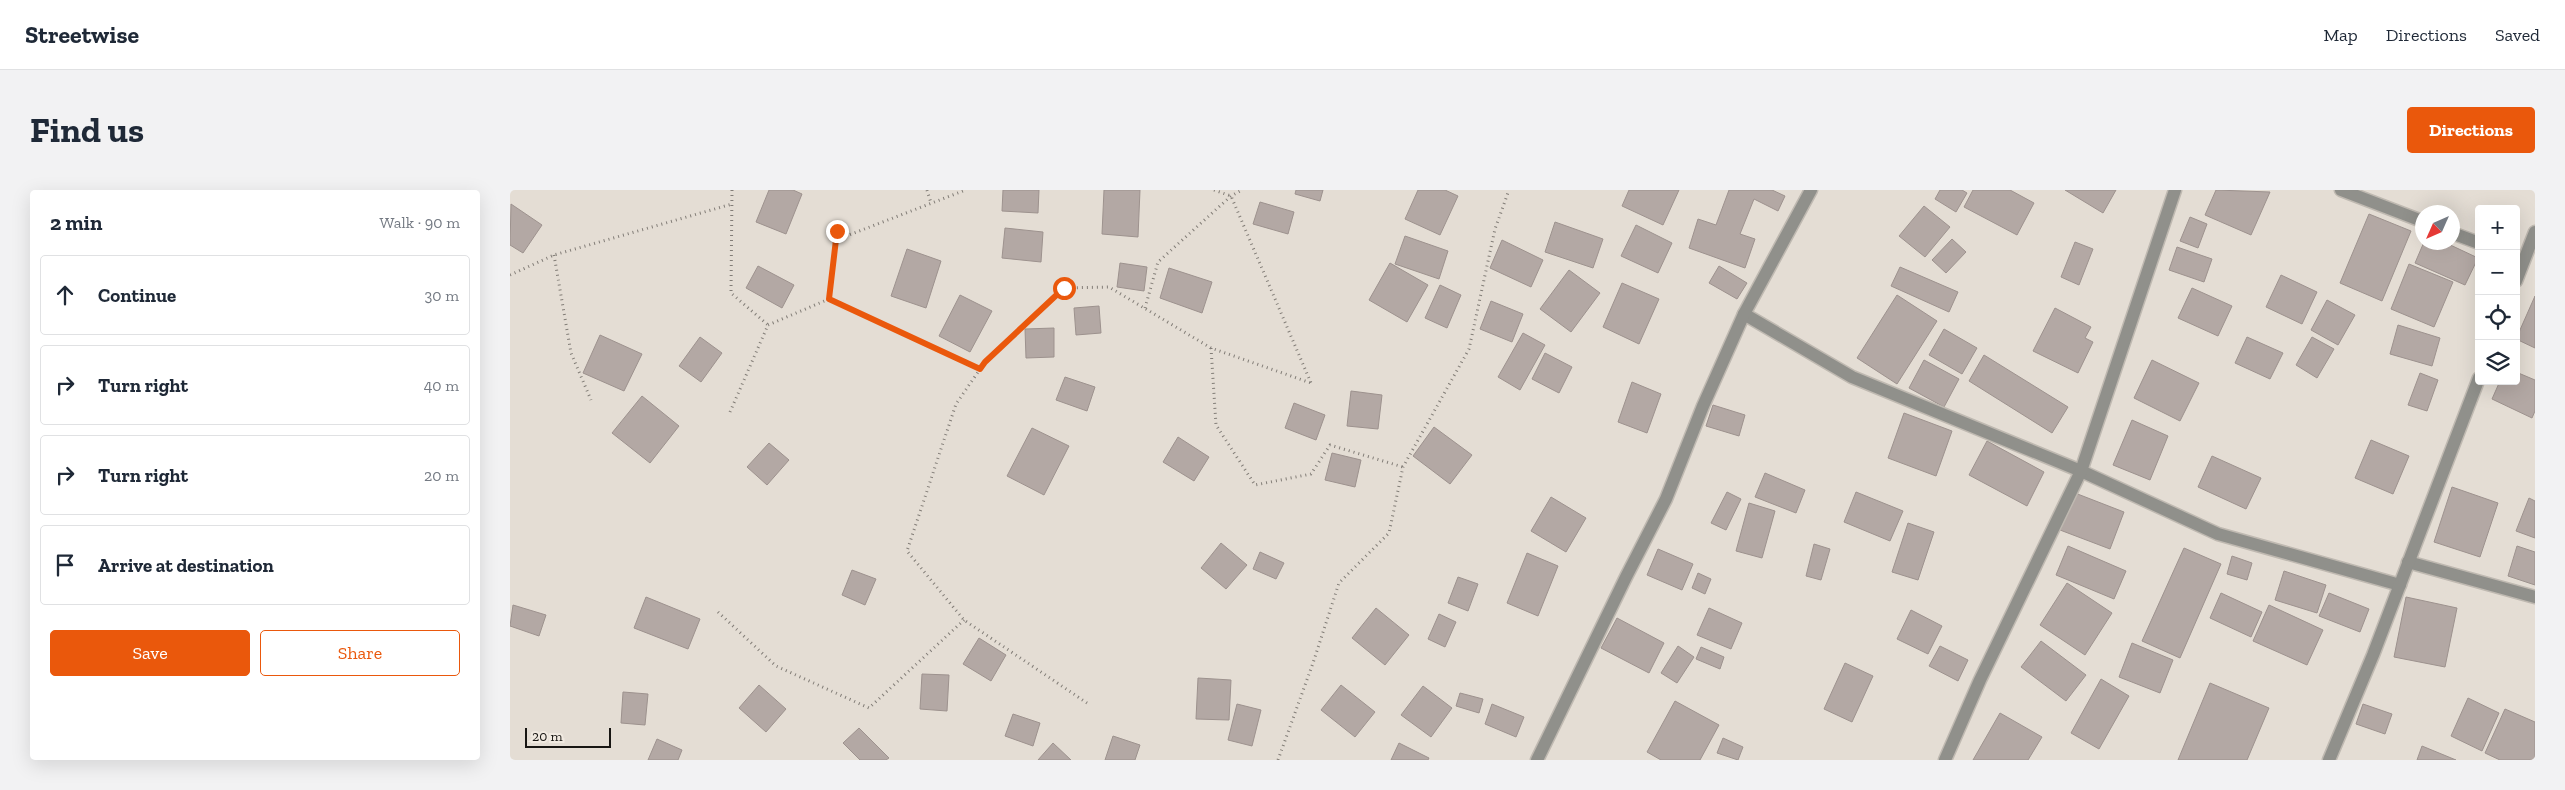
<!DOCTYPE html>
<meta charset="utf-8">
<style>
body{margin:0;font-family:"Zilla Slab",serif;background:#f2f2f3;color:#1f2937}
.controls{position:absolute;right:15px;top:15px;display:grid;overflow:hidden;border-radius:5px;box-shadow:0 5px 20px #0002}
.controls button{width:45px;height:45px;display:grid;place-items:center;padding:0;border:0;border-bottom:1px solid #e0e1e3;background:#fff;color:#1f2937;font:25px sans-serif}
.compass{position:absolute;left:1905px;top:15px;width:45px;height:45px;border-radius:50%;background:#fff;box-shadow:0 5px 20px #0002;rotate:225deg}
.scale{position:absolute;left:15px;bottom:12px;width:86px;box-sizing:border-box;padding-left:5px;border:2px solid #181613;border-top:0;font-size:14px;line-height:18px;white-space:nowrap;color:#181613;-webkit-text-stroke:4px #f1eae1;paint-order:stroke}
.stop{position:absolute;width:15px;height:15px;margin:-11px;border:4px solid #ea580c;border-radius:50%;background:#fff}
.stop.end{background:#ea580c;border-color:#fff;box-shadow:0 1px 5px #0008}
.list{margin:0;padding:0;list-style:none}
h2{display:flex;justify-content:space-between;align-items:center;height:65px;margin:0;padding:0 20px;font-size:21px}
h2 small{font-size:16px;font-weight:400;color:#747a83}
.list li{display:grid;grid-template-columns:32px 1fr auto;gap:15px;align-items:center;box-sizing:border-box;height:80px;margin:0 10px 10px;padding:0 10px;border:1px solid #e0e1e3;border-radius:5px}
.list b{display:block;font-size:19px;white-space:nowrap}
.list em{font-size:16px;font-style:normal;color:#747a83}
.actions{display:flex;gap:10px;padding:15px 20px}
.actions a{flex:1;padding:11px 0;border:1px solid #ea580c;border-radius:5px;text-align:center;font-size:18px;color:#ea580c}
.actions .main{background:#ea580c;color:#fff}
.icon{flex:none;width:28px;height:28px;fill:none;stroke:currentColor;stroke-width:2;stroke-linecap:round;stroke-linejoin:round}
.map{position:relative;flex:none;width:2025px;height:570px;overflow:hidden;border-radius:5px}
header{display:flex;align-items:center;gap:30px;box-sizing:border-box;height:70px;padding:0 25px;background:#fff;border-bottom:1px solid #e0e1e3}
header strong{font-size:24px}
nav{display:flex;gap:28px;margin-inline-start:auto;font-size:18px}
.intro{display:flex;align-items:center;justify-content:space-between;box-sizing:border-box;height:120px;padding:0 30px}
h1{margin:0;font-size:35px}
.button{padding:12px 22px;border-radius:5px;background:#ea580c;color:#fff;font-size:18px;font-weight:700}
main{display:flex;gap:30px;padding:0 30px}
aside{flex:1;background:#fff;border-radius:5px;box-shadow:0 5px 20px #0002}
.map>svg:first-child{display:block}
.building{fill:#b3a8a4;stroke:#9d928e}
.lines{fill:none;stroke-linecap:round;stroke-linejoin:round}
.minor-casing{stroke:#bfb9b1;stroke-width:15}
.path{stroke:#827d77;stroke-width:3;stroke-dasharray:1 4;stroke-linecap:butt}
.minor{stroke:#90908b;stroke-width:12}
.route{stroke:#ea580c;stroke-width:6}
</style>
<header>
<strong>Streetwise</strong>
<nav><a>Map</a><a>Directions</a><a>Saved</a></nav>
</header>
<div class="intro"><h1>Find us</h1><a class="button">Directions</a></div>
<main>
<aside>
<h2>2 min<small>Walk · 90 m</small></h2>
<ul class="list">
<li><svg class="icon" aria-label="ahead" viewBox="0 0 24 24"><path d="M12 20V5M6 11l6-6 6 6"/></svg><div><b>Continue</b></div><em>30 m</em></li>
<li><svg class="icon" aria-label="right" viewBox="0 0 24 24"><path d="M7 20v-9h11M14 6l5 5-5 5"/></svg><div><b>Turn right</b></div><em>40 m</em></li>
<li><svg class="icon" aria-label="right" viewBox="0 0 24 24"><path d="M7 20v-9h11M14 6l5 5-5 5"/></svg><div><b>Turn right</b></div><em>20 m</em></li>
<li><svg class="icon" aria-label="arrive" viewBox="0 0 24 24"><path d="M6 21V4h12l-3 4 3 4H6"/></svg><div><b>Arrive at destination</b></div></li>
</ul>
<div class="actions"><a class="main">Save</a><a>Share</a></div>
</aside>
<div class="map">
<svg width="2025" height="570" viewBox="0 0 2025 570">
<rect width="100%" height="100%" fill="#e4ddd4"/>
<g class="building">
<polygon points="259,0 283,0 292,4 276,44 246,32"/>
<polygon points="493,0 529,0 528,23 492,21"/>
<polygon points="594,0 630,0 628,47 592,44"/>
<polygon points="786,0 813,0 810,11 785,4"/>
<polygon points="908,0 935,0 948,6 930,45 895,29"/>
<polygon points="1119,0 1169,0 1153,35 1112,16"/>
<polygon points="1219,0 1262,0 1275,6 1268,21 1244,9 1230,44 1245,49 1235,78 1179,58 1188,29 1206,35"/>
<polygon points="1430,0 1452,0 1457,3 1446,22 1425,9"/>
<polygon points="1463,0 1500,0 1524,13 1507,45 1454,17"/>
<polygon points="1555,0 1606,0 1593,23"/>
<polygon points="1706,0 1760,2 1741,45 1695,25"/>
<polygon points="750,12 784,22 778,44 743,34"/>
<polygon points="1,14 32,35 13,63 0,55"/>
<polygon points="1414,16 1440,37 1415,67 1389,46"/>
<polygon points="1859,24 1901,41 1872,111 1830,93"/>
<polygon points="1680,27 1697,34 1688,58 1670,51"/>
<polygon points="1045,32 1093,49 1083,78 1035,62"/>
<polygon points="1126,35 1162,53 1148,83 1111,66"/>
<polygon points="495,38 533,42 531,72 492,68"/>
<polygon points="895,46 938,61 929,89 885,74"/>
<polygon points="1442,49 1456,62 1436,83 1422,70"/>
<polygon points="992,50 1033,70 1021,97 980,78"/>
<polygon points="1565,52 1583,59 1569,95 1551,87"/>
<polygon points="1914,52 1934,52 1968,68 1955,95 1905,73"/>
<polygon points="1667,57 1702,69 1694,92 1659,80"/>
<polygon points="397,59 431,71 416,118 381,106"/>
<polygon points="610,73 637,77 634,101 607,97"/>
<polygon points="880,73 918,95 897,132 859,110"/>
<polygon points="1899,74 1943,92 1924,137 1881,119"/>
<polygon points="248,76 284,95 272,118 236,98"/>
<polygon points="1209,76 1237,93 1227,109 1199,93"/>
<polygon points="1390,77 1448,102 1439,122 1381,96"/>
<polygon points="659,78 702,92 692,123 650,108"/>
<polygon points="1059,80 1090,103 1061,142 1030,119"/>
<polygon points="1771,85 1807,102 1792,134 1756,117"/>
<polygon points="1112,93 1149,109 1129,154 1093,137"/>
<polygon points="930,95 951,105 937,138 915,128"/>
<polygon points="1682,98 1722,116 1708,146 1668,128"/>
<polygon points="450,105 482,121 460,162 429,146"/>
<polygon points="1387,105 1427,131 1387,194 1347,168"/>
<polygon points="2025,106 2025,158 2006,149"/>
<polygon points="1817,110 1845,125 1828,155 1801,140"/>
<polygon points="981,111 1013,124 1002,152 970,139"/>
<polygon points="589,116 591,143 566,145 564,118"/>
<polygon points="1545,118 1581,137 1575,148 1583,152 1568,183 1523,161"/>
<polygon points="1888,135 1930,148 1922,176 1880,164"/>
<polygon points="544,138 544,167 516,168 515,139"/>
<polygon points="1434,139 1467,158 1452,184 1419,165"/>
<polygon points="1013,143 1035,155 1010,200 988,187"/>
<polygon points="90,145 132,164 114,201 73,183"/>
<polygon points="190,147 212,163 191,192 169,176"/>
<polygon points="1737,147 1773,163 1760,189 1725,173"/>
<polygon points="1802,147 1824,159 1807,188 1786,175"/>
<polygon points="1035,163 1062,177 1049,203 1022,189"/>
<polygon points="1474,165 1558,217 1542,243 1459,191"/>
<polygon points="1414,170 1449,189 1434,217 1399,198"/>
<polygon points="1642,170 1689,193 1670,231 1624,208"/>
<polygon points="2006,182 2025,190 2025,221 2022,228 1982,209 1990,191 2006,191"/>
<polygon points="1910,183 1928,190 1917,221 1898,215"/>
<polygon points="555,187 585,197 577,221 546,210"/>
<polygon points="1122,192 1151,204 1137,243 1108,232"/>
<polygon points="841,201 872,205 868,239 837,236"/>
<polygon points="132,206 169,236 140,273 102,243"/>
<polygon points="784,213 815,225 806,250 775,238"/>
<polygon points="1203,215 1235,225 1229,246 1196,236"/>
<polygon points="1394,223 1442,241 1426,286 1378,268"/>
<polygon points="1622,230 1658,246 1640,290 1603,275"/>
<polygon points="924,237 962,265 940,294 903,266"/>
<polygon points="522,238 559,256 534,305 497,286"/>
<polygon points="668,247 699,267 684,291 653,272"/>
<polygon points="1861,250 1899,266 1883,304 1845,288"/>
<polygon points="1477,251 1534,282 1517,316 1459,285"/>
<polygon points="259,253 279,270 257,295 237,277"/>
<polygon points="822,263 851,270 845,297 815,290"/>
<polygon points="1702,266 1751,288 1736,319 1688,297"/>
<polygon points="1255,283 1295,300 1286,323 1245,307"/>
<polygon points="1942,297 1988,313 1970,367 1924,352"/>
<polygon points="1217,302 1231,309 1216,340 1201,333"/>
<polygon points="1346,302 1393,321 1380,351 1334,332"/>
<polygon points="1565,303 1614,322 1600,359 1550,340"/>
<polygon points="1041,307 1076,328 1056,362 1021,341"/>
<polygon points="2019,308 2025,311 2025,348 2006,341"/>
<polygon points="1239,313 1265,321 1252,368 1226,361"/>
<polygon points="1398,333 1424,342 1408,390 1382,382"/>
<polygon points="711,353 737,375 716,399 691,378"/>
<polygon points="1304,354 1320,359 1311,390 1296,386"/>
<polygon points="1558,356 1616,381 1604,409 1546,385"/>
<polygon points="2007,356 2025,362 2025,395 1998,386"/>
<polygon points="1674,358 1711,374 1670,468 1632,451"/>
<polygon points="1148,359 1183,374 1172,400 1137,385"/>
<polygon points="750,362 774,373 766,389 743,379"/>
<polygon points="1017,363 1048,376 1028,426 997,413"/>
<polygon points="1722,366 1742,373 1737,390 1717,384"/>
<polygon points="342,380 366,389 355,415 332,405"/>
<polygon points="1774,381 1816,395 1807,423 1765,410"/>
<polygon points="1188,383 1201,389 1195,404 1182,398"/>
<polygon points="948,387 968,394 958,421 938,413"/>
<polygon points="1557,393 1602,423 1575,465 1530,435"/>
<polygon points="1711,403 1752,422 1741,447 1700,428"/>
<polygon points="1819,403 1859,419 1850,442 1809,426"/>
<polygon points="136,407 190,429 178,459 124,438"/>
<polygon points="1896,407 1947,418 1935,477 1884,467"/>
<polygon points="3,415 36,425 29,446 0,436"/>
<polygon points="1759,415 1813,440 1797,475 1743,451"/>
<polygon points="866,418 899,445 875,475 842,448"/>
<polygon points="1199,418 1232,433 1221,459 1187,445"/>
<polygon points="1401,420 1432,436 1418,464 1387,449"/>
<polygon points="929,424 946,432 935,457 918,449"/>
<polygon points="1107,428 1154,453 1139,483 1091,458"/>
<polygon points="469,448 496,465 481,491 453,474"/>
<polygon points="1531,451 1576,485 1556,511 1511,477"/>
<polygon points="1622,453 1663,470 1650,503 1609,487"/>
<polygon points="1168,456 1184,467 1167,493 1151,483"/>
<polygon points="1430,456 1458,470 1448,491 1419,476"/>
<polygon points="1191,457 1214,467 1210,479 1186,469"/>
<polygon points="1335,473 1363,486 1342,532 1314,519"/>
<polygon points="412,484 439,485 437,521 410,519"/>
<polygon points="688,488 721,490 719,530 686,529"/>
<polygon points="1591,489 1619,506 1589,559 1561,543"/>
<polygon points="1700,493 1759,518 1737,570 1668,570"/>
<polygon points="249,495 276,519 256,542 229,518"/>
<polygon points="831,495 865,522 845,547 811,520"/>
<polygon points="913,496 942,518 921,547 891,525"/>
<polygon points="113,502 138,504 135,535 111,533"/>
<polygon points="950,503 973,509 969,523 946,516"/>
<polygon points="1958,508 1989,523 1972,561 1941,546"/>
<polygon points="1165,511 1209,535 1190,570 1151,570 1137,562"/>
<polygon points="727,514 751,520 742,556 718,550"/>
<polygon points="982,514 1014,527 1006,547 975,534"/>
<polygon points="1853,514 1882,524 1875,544 1846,534"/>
<polygon points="1995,519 2025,532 2025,570 1990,570 1975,563"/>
<polygon points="1490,523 1532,547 1518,570 1463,570"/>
<polygon points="503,524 530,533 523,556 495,546"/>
<polygon points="349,538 379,568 376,570 350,570 333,553"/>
<polygon points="603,546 630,555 625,570 595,570"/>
<polygon points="1213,548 1233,557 1228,570 1207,563"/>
<polygon points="147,549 172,560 168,570 138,570"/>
<polygon points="543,553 561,570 528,570"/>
<polygon points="889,553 919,568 918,570 881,570"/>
<polygon points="1912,556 1946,570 1907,570"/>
</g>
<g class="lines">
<defs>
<g id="minor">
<polyline points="1831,0 1912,31"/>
<polyline points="1942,43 1969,53"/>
<polyline points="2006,91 2025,42"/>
<polyline points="1234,124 1342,187 1571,281 1708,344 1890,395"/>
<polyline points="1898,372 2025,407"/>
<polyline points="1027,570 1116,387 1156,309 1193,216 1234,124 1301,0"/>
<polyline points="1435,570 1470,490 1571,281 1665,0"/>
<polyline points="1819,570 1863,465 1969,188"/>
</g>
</defs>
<use href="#minor" class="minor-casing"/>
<g class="path">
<polyline points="222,0 221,103 258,135"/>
<polyline points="417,0 421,13"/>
<polyline points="704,0 721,6 801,193"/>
<polyline points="327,41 319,109 470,179"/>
<polyline points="326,50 453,1"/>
<polyline points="44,65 61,163 81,210"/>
<polyline points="0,85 44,65 222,14"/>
<polyline points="635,118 648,72 721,6 732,0"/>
<polyline points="701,158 706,235 745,295 801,284 820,255 893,277"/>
<polyline points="220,222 258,135 319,109"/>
<polyline points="208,422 266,476 359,518 454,430"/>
<polyline points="577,513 454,430 397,361 446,214 475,172 554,98 599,97 701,158 801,193"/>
<polyline points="768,570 803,473 829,393 879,343 893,277 959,159 985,39 999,0"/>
</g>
<use href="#minor" class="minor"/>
</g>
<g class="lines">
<polyline class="route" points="327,41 319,109 470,179 475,172 554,98"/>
</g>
</svg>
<div class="controls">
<button>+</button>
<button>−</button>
<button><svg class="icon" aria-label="locate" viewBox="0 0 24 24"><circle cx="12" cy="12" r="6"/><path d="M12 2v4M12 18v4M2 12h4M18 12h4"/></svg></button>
<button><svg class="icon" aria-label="layers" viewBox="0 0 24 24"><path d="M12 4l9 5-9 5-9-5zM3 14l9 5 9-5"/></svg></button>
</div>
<svg class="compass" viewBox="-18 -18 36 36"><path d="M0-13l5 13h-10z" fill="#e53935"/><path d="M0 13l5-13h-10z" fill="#747a83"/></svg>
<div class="scale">20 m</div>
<div class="stop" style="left:554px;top:98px"></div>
<div class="stop end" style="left:327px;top:41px"></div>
</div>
</main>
